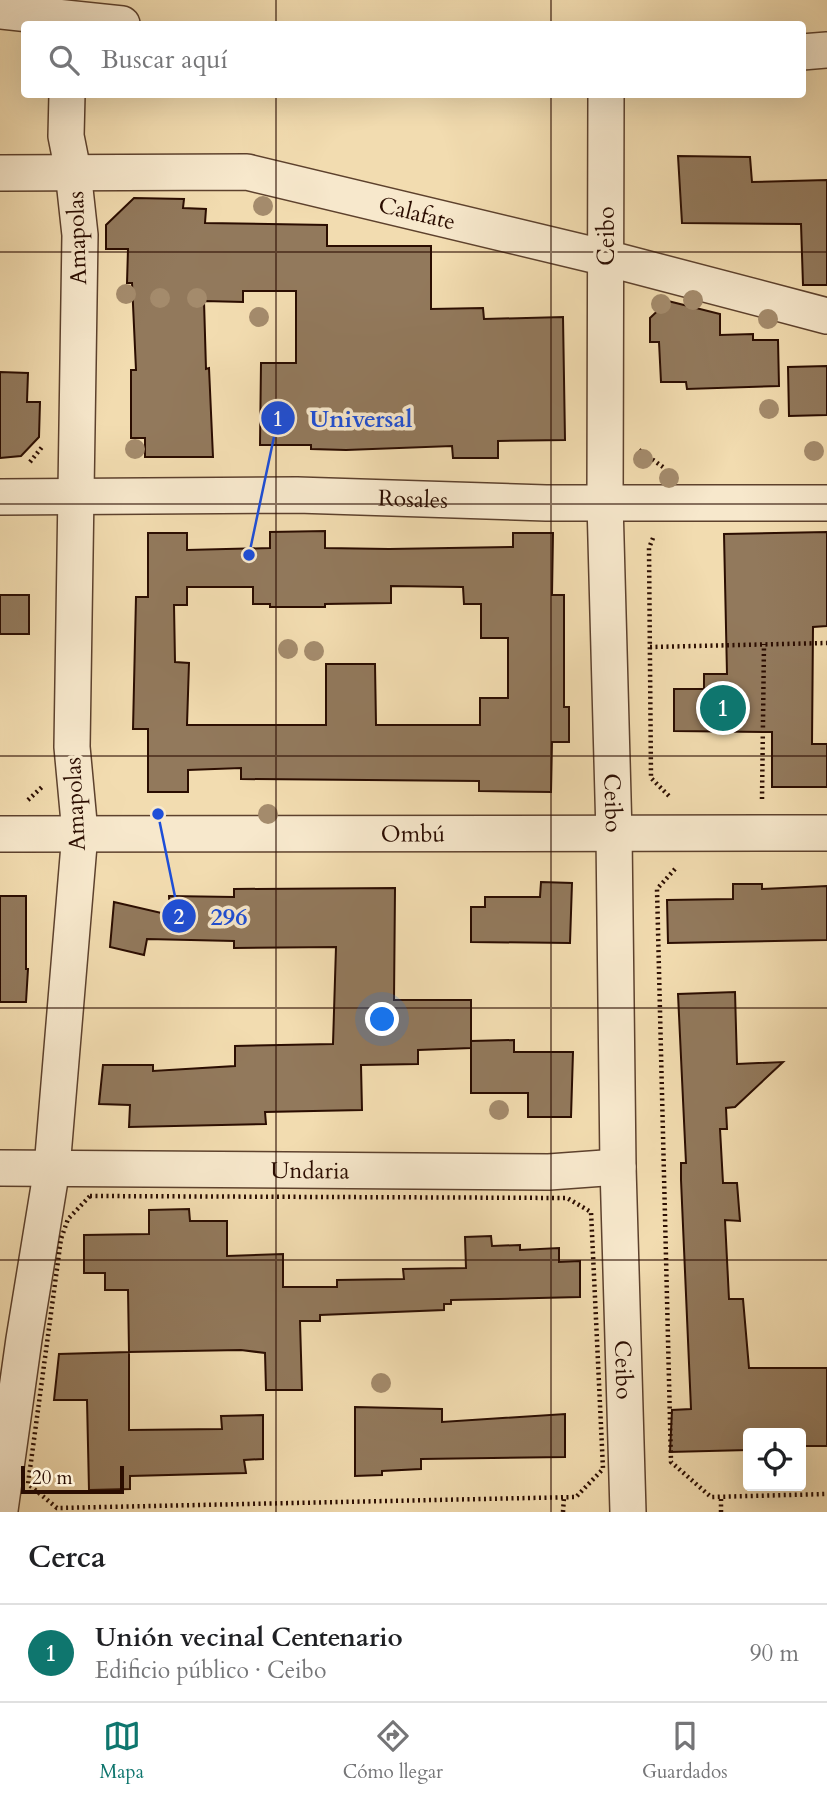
<!DOCTYPE html>
<html lang="es">
<meta charset="utf-8">
<style>
body{margin:0;font-family:Cardo,serif;background:#f2f2f2;color:#202124}
.controls{position:absolute;right:21px;bottom:21px;display:grid;overflow:hidden;border-radius:7px;box-shadow:0 7px 28px #0002}
.controls button{width:63px;height:63px;display:grid;place-items:center;padding:0;border:0;border-bottom:2px solid #e0e0e0;background:#fff;color:#202124;font:35px sans-serif}
.scale{position:absolute;left:21px;bottom:18px;width:103px;box-sizing:border-box;padding-left:7px;border:4px solid #2b0d01;border-top:0;font-size:19px;line-height:24px;white-space:nowrap;color:#2b0d01;-webkit-text-stroke:5px #f7e8cc;paint-order:stroke}
.you{position:absolute;left:383px;top:1020px;width:24px;height:24px;margin:-18px;border:5px solid #fff;border-radius:50%;background:#1a73e8;box-shadow:0 0 0 10px #1a73e833}
.badge{display:grid;place-items:center;width:46px;height:46px;border-radius:50%;background:#0f766e;color:#fff;font-size:23px;font-weight:700}
.pin{position:absolute;translate:-50% -50%;border:4px solid #fff;box-shadow:0 2px 7px #0006}
.list{margin:0;padding:0;list-style:none}
h2{display:flex;justify-content:space-between;align-items:center;height:91px;margin:0;padding:0 28px;font-size:30px}
h2 small{font-size:23px;font-weight:400;color:#757577}
.list li{display:grid;grid-template-columns:46px 1fr auto;gap:21px;align-items:center;box-sizing:border-box;height:98px;padding:0 28px;border-top:2px solid #e0e0e0}
.list b{display:block;font-size:26px;white-space:nowrap}
.list p{margin:0;font-size:23px;white-space:nowrap;color:#757577}
.list em{font-size:23px;font-style:normal;color:#757577}
.icon{flex:none;width:38px;height:38px;fill:none;stroke:currentColor;stroke-width:2;stroke-linecap:round;stroke-linejoin:round}
.map{position:relative;flex:none;width:827px;height:1512px;overflow:hidden}
.search{position:absolute;background:#fff;box-shadow:0 7px 28px #0002;left:21px;right:21px;top:21px;height:77px;display:flex;align-items:center;gap:18px;box-sizing:border-box;padding:0 24px;border-radius:7px;color:#757577;font-size:26px}
.sheet{height:189px;background:#fff}
nav{display:flex;justify-content:space-around;align-items:center;box-sizing:border-box;height:98px;border-top:2px solid #e0e0e0;background:#fff;font-size:19px;color:#757577}
nav a{display:grid;justify-items:center;gap:4px}
nav .on{color:#0f766e}
.map>svg:first-child{display:block}
.building{fill:#92795c;stroke:#2b0d01;stroke-width:2;fill-rule:evenodd}
.lines{fill:none;stroke-linecap:round;stroke-linejoin:round}
.minor-casing{stroke:#5d412d;stroke-width:38}
.path{stroke:#2b0d01;stroke-width:4.5;stroke-dasharray:2 3.5;stroke-linecap:butt}
.minor{stroke:#f7e8cc;stroke-width:35}
.tree{fill:#a48b6c}
.grid{fill:none;stroke:#2b0d01;stroke-width:2;stroke-opacity:0.55}
.labels{text-anchor:middle;dominant-baseline:central;stroke-width:7;stroke-linejoin:round;paint-order:stroke}
.street-label{font-size:23px;fill:#2b0d01;stroke:#f7e8cc}
.leader{fill:none;stroke:#1d4ed8;stroke-width:2.5}
.callout-dot{fill:#1d4ed8;stroke:#f7e8cc;stroke-width:2.5}
.mark-label{font-size:21px;text-anchor:middle;font-weight:bold;fill:#fff}
.callout-label{font-size:24px;text-anchor:middle;font-weight:bold;fill:#1d4ed8;stroke:#f7e8cc;stroke-width:7;stroke-linejoin:round;paint-order:stroke}
</style>
<div class="map">
<svg width="827" height="1512" viewBox="0 0 827 1512">
<rect width="100%" height="100%" fill="#f2dcb0"/>
<filter id="stains"><feTurbulence type="fractalNoise" baseFrequency=".00286" numOctaves="4"/><feColorMatrix values="0 0 0 0 .2 0 0 0 0 .09 0 0 0 0 .02 0 0 0 .5 -.17"/></filter>
<radialGradient id="worn" r=".72"><stop offset=".6" stop-color="#630" stop-opacity="0"/><stop offset="1" stop-color="#630" stop-opacity=".3"/></radialGradient>
<g class="building">
<polygon points="678,156 750,157 752,182 827,180 827,285 803,285 801,224 682,223"/>
<polygon points="134,198 184,199 183,208 206,209 205,223 327,225 327,246 431,246 431,309 483,308 484,319 563,317 565,440 498,441 498,458 453,458 452,446 346,450 311,449 311,445 260,445 261,363 296,363 296,291 243,291 243,302 204,301 206,369 209,368 213,457 145,457 145,438 131,438 131,370 136,370 132,283 127,283 128,249 106,249 106,225"/>
<polygon points="668,301 720,314 720,335 753,334 753,340 778,340 779,386 687,389 686,382 661,382 659,342 650,342 650,318"/>
<polygon points="827,366 827,415 789,416 788,367"/>
<polygon points="0,372 28,373 27,402 40,402 39,437 21,456 0,458"/>
<path d="M325,531v17l64,1 124,-2v-14h40l-1,62h12v112h5v35h-17l-1,50 -72,-1v-10l-238,-2v-11l-53,2v22h-40v-63h-15l3,-132h12v-64h39v17l83,-2v-16zM391,586l72,1 1,17h17v34h27v60h-28v27h-104l-1,-61h-49v61h-139l2,-62 -14,-1 -1,-57h13v-18h66v17h17v3h55v-3l66,-1z"/>
<polygon points="827,532 827,626 813,627 812,744 827,744 827,787 772,787 772,732 674,731 674,689 704,689 704,674 727,674 724,534"/>
<rect x="0" y="595" width="29" height="39"/>
<polygon points="541,882 572,883 570,943 471,942 471,907 485,907 485,897 540,897"/>
<polygon points="733,884 762,884 762,889 827,886 827,940 668,943 667,900 733,899"/>
<polygon points="395,888 394,1000 471,1000 471,1048 418,1050 418,1064 361,1065 362,1110 265,1112 266,1124 129,1127 130,1105 99,1104 103,1065 153,1065 153,1071 235,1066 235,1046 333,1044 336,947 234,948 234,941 147,939 144,955 110,947 114,902 170,915 169,896 234,897 234,889"/>
<polygon points="0,896 26,896 26,969 28,969 26,1002 0,1002"/>
<polygon points="735,992 737,1064 783,1062 735,1107 726,1108 727,1129 720,1129 723,1183 737,1183 740,1221 725,1220 729,1299 743,1299 749,1368 827,1368 827,1446 801,1446 801,1433 748,1433 748,1450 670,1452 672,1410 691,1409 681,1180 681,1163 686,1163 678,994"/>
<polygon points="514,1040 514,1052 573,1052 571,1117 528,1117 528,1093 471,1093 471,1041"/>
<polygon points="189,1209 190,1221 227,1221 227,1256 283,1254 283,1287 337,1287 337,1280 404,1279 403,1269 466,1268 465,1237 491,1236 492,1246 520,1245 520,1250 559,1248 559,1262 580,1261 580,1297 451,1300 451,1304 444,1304 444,1310 320,1315 320,1321 300,1321 302,1390 266,1390 265,1353 241,1350 129,1352 129,1430 222,1429 221,1416 263,1415 263,1459 244,1460 246,1473 130,1476 130,1489 89,1490 87,1400 54,1400 59,1354 129,1352 128,1290 105,1290 105,1273 84,1273 84,1235 149,1234 149,1210"/>
<polygon points="355,1407 442,1409 442,1422 565,1414 565,1457 421,1459 421,1469 382,1471 382,1475 355,1476"/>
</g>
<g class="lines">
<defs>
<g id="minor">
<polyline points="0,11 122,24"/>
<polyline points="802,52 827,50"/>
<path id="s1" d="M606,94l-1,409 9,331 4,333 10,345"/>
<path id="s2" d="M0,173l247,-1 359,86 221,58"/>
<path id="s3" d="M0,497l297,-2 249,8h281"/>
<path id="s4" d="M0,834l827,-1"/>
<path id="s5" d="M0,1168l549,4 69,-5"/>
<polyline points="0,1510 24,1339 52,1168 80,833 72,747 80,235 73,171 66,136 67,94"/>
</g>
</defs>
<use href="#minor" class="minor-casing"/>
<g class="path">
<polyline points="639,450 663,467"/>
<polyline points="30,462 42,447"/>
<polyline points="653,538 649,548 651,778 670,797"/>
<polyline points="650,647 827,643"/>
<polyline points="762,799 764,644"/>
<polyline points="28,800 42,787"/>
<polyline points="675,869 657,889 671,1462 711,1497 827,1494"/>
<polygon points="90,1196 567,1198 591,1212 603,1469 576,1497 57,1508 28,1484 61,1239 68,1219"/>
<polyline points="563,1512 564,1497"/>
<polyline points="721,1512 721,1497"/>
</g>
<use href="#minor" class="minor"/>
</g>
<g class="tree">
<circle cx="263" cy="206" r="10"/>
<circle cx="126" cy="294" r="10"/>
<circle cx="160" cy="298" r="10"/>
<circle cx="197" cy="298" r="10"/>
<circle cx="693" cy="300" r="10"/>
<circle cx="661" cy="304" r="10"/>
<circle cx="259" cy="317" r="10"/>
<circle cx="768" cy="319" r="10"/>
<circle cx="769" cy="409" r="10"/>
<circle cx="135" cy="449" r="10"/>
<circle cx="814" cy="451" r="10"/>
<circle cx="643" cy="459" r="10"/>
<circle cx="669" cy="478" r="10"/>
<circle cx="288" cy="649" r="10"/>
<circle cx="314" cy="651" r="10"/>
<circle cx="268" cy="814" r="10"/>
<circle cx="499" cy="1110" r="10"/>
<circle cx="381" cy="1383" r="10"/>
</g>
<path class="grid" d="M276,0v24M551,0v24M276,94v1418M551,94v1418M0,252h827M0,504h827M0,756h827M0,1008h827M0,1260h827"/>
<g class="labels">
<g class="street-label">
<text stroke="none"><textPath href="#s2" startOffset="422">Calafate</textPath></text>
<text transform="translate(606 236) rotate(-90)">Ceibo</text>
<text transform="translate(77 238) rotate(-92)">Amapolas</text>
<text stroke="none"><textPath href="#s3" startOffset="413">Rosales</textPath></text>
<text stroke="none"><textPath href="#s1" startOffset="709">Ceibo</textPath></text>
<text transform="translate(75 804) rotate(-93)">Amapolas</text>
<text stroke="none"><textPath href="#s4" startOffset="413">Ombú</textPath></text>
<text stroke="none"><textPath href="#s5" startOffset="310">Undaria</textPath></text>
<text stroke="none"><textPath href="#s1" startOffset="1276">Ceibo</textPath></text>
</g>
</g>
<path class="leader" d="M249 555L278 418M158 814L179 916"/>
<g class="callout-dot">
<circle cx="249" cy="555" r="7"/>
<circle cx="158" cy="814" r="7"/>
<circle cx="278" cy="418" r="18"/>
<circle cx="179" cy="916" r="18"/>
</g>
<g class="mark-label">
<text x="278" y="426">1</text>
<text x="179" y="924">2</text>
</g>
<g class="callout-label">
<text x="361" y="427">Universal</text>
<text x="229" y="925">296</text>
</g>
<rect width="100%" height="100%" filter="url(#stains)"/>
<rect width="100%" height="100%" fill="url(#worn)"/>
</svg>
<div class="controls">
<button><svg class="icon" aria-label="locate" viewBox="0 0 24 24"><circle cx="12" cy="12" r="6"/><path d="M12 2v4M12 18v4M2 12h4M18 12h4"/></svg></button>
</div>
<div class="scale">20 m</div>
<div class="you"></div>
<div class="pin badge" style="left:723px;top:708px">1</div>
<div class="search"><svg class="icon" aria-label="search" viewBox="0 0 24 24"><circle cx="10" cy="10" r="6"/><path d="M15 15l6 6"/></svg>Buscar aquí</div>
</div>
<section class="sheet">
<h2>Cerca<small></small></h2>
<ul class="list">
<li><span class="badge">1</span><div><b>Unión vecinal Centenario</b><p>Edificio público · Ceibo</p></div><em>90 m</em></li>
</ul>
</section>
<nav>
<a class="on"><svg class="icon" aria-label="map" viewBox="0 0 24 24"><path d="M3 6l6-2 6 2 6-2v14l-6 2-6-2-6 2zM9 4v14M15 6v14"/></svg>Mapa</a>
<a><svg class="icon" aria-label="directions" viewBox="0 0 24 24"><path d="M12 3l9 9-9 9-9-9zM9 14v-3h6M13 9l2 2-2 2"/></svg>Cómo llegar</a>
<a><svg class="icon" aria-label="saved" viewBox="0 0 24 24"><path d="M7 4h10v16l-5-4-5 4z"/></svg>Guardados</a>
</nav>
